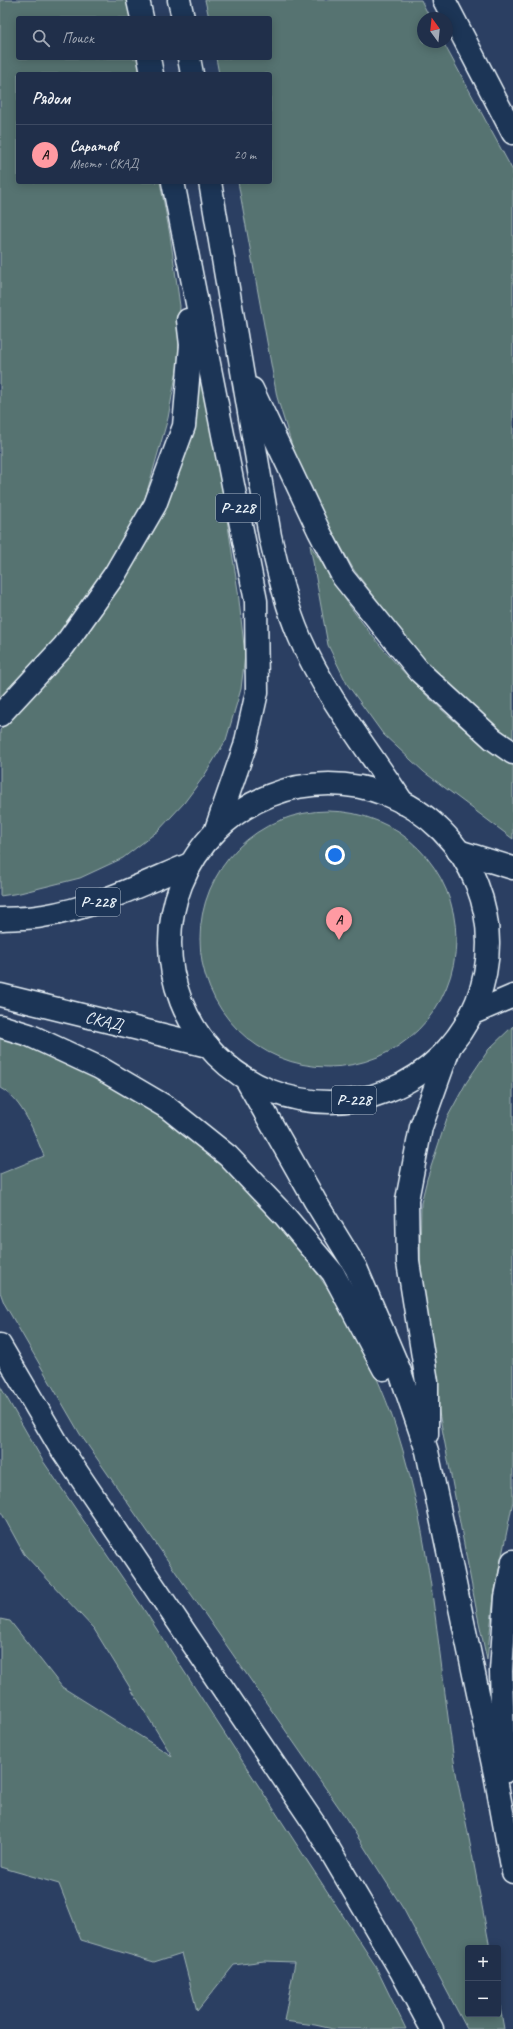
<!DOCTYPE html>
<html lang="ru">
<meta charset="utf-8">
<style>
body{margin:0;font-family:Caveat,sans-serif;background:#283751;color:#f1f3f6}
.controls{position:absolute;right:12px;bottom:12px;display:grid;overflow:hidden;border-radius:4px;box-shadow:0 2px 10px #0003}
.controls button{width:36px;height:36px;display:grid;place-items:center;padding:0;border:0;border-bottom:1px solid #3d4a62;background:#202f4a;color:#f1f3f6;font:20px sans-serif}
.compass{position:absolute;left:417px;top:12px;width:36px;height:36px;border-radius:50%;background:#202f4a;box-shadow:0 2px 10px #0003;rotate:345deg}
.you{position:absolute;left:335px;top:855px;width:14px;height:14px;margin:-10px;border:3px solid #fff;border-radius:50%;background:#1a73e8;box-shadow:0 0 0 6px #1a73e833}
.badge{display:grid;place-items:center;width:26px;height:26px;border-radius:50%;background:#ff9aa2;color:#111;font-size:13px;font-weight:700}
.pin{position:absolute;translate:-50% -33px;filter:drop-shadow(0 1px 2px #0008)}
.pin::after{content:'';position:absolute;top:21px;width:14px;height:12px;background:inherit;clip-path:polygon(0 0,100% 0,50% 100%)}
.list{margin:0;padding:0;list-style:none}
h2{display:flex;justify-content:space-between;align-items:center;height:52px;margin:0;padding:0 16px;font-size:17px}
h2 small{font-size:13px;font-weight:400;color:#a2a9b5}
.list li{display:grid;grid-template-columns:26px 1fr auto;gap:12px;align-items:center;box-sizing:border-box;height:60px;padding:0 16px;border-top:1px solid #3d4a62}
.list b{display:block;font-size:15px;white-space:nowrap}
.list p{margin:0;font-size:13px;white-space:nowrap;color:#a2a9b5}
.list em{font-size:13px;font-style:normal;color:#a2a9b5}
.icon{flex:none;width:22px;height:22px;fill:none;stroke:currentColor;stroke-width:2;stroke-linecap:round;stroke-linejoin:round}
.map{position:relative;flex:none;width:513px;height:2029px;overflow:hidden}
.search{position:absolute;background:#202f4a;box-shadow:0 2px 10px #0003;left:16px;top:16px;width:256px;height:44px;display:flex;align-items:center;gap:10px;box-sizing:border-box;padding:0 14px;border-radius:4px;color:#a2a9b5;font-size:15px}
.panel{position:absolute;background:#202f4a;box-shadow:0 2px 10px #0003;left:16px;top:72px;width:256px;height:112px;border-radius:4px}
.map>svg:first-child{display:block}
.green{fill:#567371;stroke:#9fb2b4}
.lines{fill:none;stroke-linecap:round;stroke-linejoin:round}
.primary-casing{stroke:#e8f1f8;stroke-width:25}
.trunk-casing{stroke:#e8f1f8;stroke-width:25}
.primary{stroke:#1d3557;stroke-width:22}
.trunk{stroke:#1d3557;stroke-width:22}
.labels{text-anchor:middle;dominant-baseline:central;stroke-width:4;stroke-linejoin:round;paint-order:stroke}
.shield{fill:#1d3557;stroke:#abb9c8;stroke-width:1}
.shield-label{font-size:16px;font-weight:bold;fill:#e8f1f8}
.street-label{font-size:17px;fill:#e8f1f8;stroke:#1d3557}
</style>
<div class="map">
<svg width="513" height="2029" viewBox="0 0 513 2029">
<rect width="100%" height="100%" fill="#2b3f62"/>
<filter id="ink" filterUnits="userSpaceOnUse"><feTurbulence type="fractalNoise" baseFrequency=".025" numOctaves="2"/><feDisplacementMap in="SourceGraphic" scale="8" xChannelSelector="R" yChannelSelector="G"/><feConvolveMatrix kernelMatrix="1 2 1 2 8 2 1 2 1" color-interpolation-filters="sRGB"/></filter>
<g filter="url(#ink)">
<g class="green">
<polygon points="0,0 127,0 130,18 18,18 18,58 138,58 141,74 18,74 18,182 160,182 170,235 180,306 178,364 168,418 144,502 107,569 56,640 0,703"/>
<polygon points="205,0 421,0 430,18 423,18 423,42 443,42 513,171 513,739 499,730 426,663 354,570 326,521 293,449 277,397 238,182 270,182 270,74 219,74 216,58 270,58 270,18 209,18"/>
<polygon points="200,344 238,591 245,655 241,689 226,740 204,776 184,803 159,830 123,858 80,878 20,893 0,896 0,730 14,715 124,580"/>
<path d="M310,545c17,25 32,52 51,76 42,56 94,106 152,144v74l-89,-67 -41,-38 -36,-50 -19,-39z"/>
<circle cx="328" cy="939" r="128"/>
<polygon points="513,1026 513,1501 494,1595 487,1660 477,1613 434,1386 420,1261 421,1203 427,1179 447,1118 466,1083 489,1049"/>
<path d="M0,1036c181,55 341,218 398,398 32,101 39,208 54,312 3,27 10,55 15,82 8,40 15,80 23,120h-22v66h30v-19l6,34h-37l-63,-119 -64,-101 -260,-375 -76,-131 -4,-11v-118l44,-18c-10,-23 -20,-55 -44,-68z"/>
<polygon points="0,1386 43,1461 141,1605 375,1965 406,2029 333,2029 315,2025 284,2021 295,1962 264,1961 234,1965 197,2011 182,1953 154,1962 81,1940 59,1884 0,1867 0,1619 10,1621 62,1687 172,1756 94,1629 24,1554 0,1510"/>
</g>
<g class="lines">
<defs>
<g id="primary">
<polyline points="444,0 513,133"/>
<polyline points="0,1026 29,1035 100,1068 168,1108 228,1156 284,1215 333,1273 384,1369"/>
<polyline points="246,1079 315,1201 356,1268 399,1369 427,1451 495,1774 513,1872"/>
<polyline points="0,1345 58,1444 315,1825 402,1973 432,2029"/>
<polyline points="427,1434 427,1382 408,1262 407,1200 421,1127 450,1046"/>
<polyline points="504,1772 501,1671 506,1597 513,1561"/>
</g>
<g id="trunk">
<polyline points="138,0 142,18"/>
<polyline points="179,0 183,18"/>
<polyline points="149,58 152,74"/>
<polyline points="189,58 192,74"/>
<polyline points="173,182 256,601 257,692 245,746 215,832"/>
<path d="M210,182l60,354c8,34 16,70 30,102 26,59 68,111 103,165"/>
<polyline points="252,389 319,531 343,577 420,672 493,739 513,753"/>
<polyline points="0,715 64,646 115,574 155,505 184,426 191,345 188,320"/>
<circle cx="329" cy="943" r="159"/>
<polyline points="458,851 513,868"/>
<path d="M0,919c14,-1 29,0 43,-3 52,-8 99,-32 147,-52"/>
<polyline points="0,995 208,1046"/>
<polyline points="471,1014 513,996"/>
</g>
</defs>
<use href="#primary" class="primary-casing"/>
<use href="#trunk" class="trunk-casing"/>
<use href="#primary" class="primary"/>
<use href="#trunk" class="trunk"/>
</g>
</g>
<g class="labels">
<g class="shield">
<rect x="216" y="494" width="44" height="28" rx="3"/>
<rect x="76" y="888" width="44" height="28" rx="3"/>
<rect x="332" y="1086" width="44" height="28" rx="3"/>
</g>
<g class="shield-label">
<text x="238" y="508">Р-228</text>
<text x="98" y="902">Р-228</text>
<text x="354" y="1100">Р-228</text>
</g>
<g class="street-label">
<text transform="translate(104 1021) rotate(14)">СКАД</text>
</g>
</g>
</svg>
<div class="controls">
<button>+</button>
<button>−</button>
</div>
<svg class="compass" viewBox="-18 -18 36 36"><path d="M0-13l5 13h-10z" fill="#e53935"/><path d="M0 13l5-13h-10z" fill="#a2a9b5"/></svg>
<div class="you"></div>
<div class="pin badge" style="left:339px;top:940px">A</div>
<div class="search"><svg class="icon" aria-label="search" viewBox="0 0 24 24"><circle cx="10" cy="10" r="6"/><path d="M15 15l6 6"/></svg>Поиск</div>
<section class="panel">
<h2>Рядом<small></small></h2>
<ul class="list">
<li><span class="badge">A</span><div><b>Саратов</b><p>Место · СКАД</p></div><em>20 m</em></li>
</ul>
</section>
</div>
